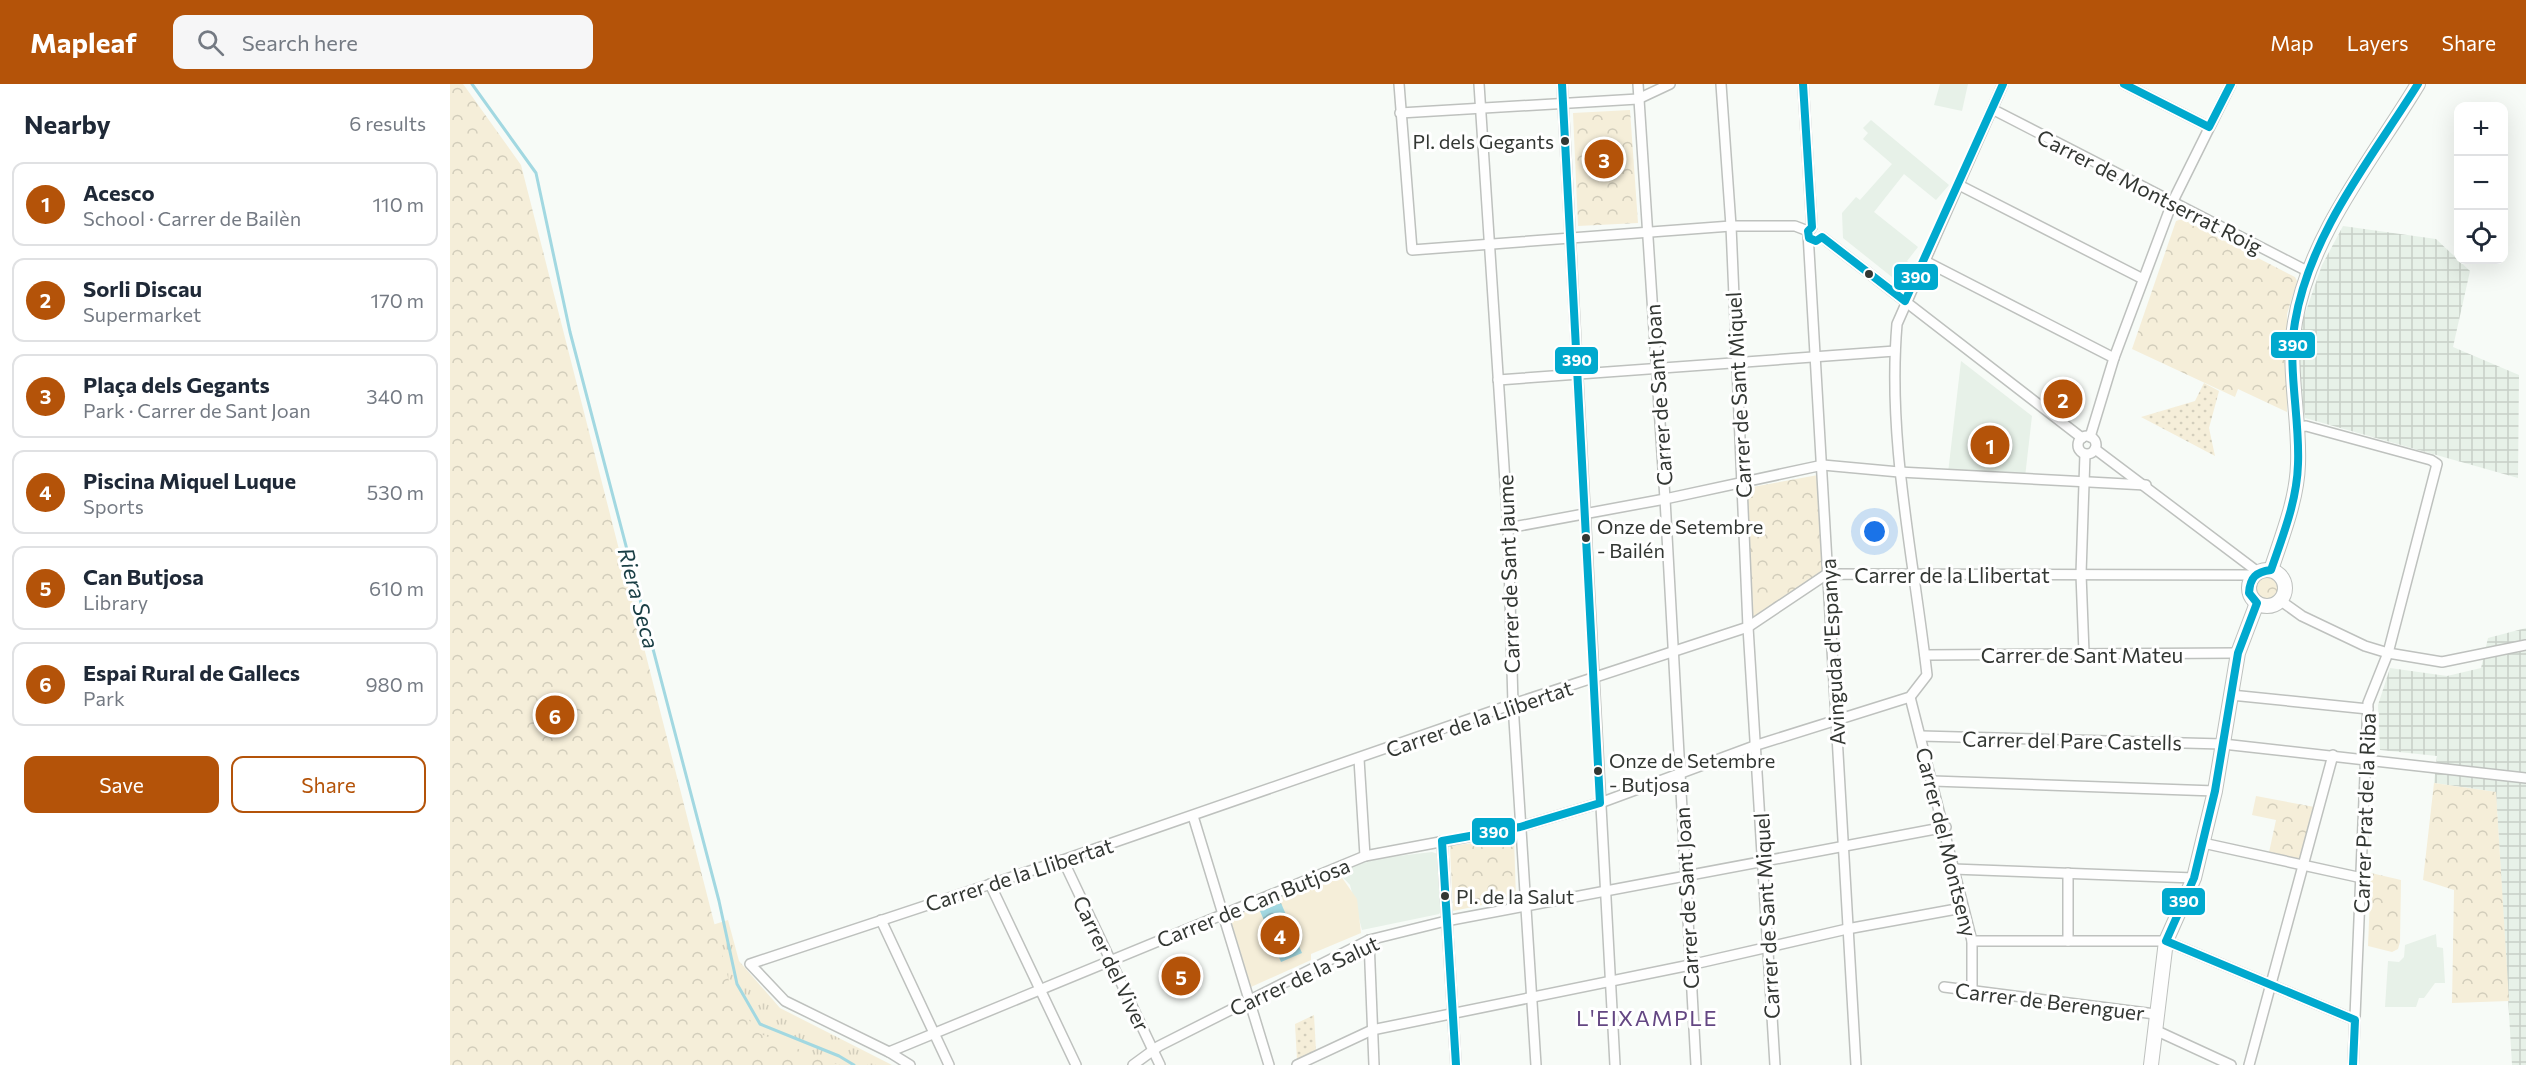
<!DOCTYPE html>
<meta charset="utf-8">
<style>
body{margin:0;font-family:Commissioner,sans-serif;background:#f6f6f7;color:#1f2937}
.controls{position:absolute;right:18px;top:18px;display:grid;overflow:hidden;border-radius:12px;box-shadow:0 6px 24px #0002}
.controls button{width:54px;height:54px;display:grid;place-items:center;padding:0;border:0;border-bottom:2px solid #e0e1e3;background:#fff;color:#1f2937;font:30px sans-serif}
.you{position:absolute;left:1425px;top:448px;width:21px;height:21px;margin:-15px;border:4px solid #fff;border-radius:50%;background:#1a73e8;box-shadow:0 0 0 9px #1a73e833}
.badge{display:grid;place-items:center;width:39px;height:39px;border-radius:50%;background:#b45309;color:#fff;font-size:20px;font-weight:700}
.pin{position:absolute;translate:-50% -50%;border:3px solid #fff;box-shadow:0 2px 6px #0006}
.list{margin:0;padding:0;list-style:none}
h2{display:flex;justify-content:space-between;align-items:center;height:78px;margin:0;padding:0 24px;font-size:26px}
h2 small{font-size:20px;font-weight:400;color:#747a83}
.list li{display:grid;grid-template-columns:39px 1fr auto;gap:18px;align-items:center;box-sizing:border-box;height:84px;margin:0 12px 12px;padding:0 12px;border:2px solid #e0e1e3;border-radius:12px}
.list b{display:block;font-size:22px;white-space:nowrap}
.list p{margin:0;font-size:20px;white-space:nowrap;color:#747a83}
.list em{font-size:20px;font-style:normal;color:#747a83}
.actions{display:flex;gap:12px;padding:18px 24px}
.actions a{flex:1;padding:14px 0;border:2px solid #b45309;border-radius:12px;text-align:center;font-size:21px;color:#b45309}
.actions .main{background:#b45309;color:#fff}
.icon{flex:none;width:33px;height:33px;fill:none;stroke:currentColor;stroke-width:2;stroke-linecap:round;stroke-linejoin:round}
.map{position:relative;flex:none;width:2076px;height:981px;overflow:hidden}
header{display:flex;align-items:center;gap:36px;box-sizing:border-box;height:84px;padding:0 30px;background:#b45309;color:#fff}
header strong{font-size:28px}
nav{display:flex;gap:33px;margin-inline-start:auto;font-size:21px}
.search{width:420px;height:54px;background:#f6f6f7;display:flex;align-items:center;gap:15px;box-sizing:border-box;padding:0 21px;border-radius:12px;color:#747a83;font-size:22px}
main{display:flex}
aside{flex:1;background:#fff}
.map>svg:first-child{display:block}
.built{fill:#e7f1e8}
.industrial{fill:url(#industrial-grid)}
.grass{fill:url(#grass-tufts)}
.forest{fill:url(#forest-crowns)}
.garden{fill:url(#garden-dots)}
.pitch{fill:#f5eed9}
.water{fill:url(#water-waves)}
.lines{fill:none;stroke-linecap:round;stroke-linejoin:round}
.stream{stroke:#a2d8e1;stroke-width:3}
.street-casing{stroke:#bec1be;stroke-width:12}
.secondary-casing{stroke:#bec1be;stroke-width:16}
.street{stroke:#fefefe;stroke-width:9}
.secondary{stroke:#fefefe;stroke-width:14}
.bus-1-casing{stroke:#fff;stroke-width:12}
.bus-1{stroke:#00a9ce;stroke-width:8}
.bus-dot{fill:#333733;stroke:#fff;stroke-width:2}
.labels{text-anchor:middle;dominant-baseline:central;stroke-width:6;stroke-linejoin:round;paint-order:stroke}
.bus-label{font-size:20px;fill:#333733;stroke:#fff;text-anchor:start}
.street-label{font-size:21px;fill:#333733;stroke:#fff}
.water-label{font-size:22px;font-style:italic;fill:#193e44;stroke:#fff}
.neighbourhood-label{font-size:22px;letter-spacing:1.5px;fill:#644783;stroke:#fff}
.line-badge{stroke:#fff;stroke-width:2}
.badge-label{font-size:16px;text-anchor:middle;font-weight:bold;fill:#fff}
</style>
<header>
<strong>Mapleaf</strong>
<div class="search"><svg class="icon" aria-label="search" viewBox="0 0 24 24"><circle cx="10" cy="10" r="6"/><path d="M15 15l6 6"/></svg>Search here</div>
<nav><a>Map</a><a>Layers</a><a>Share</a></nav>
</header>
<main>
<aside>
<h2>Nearby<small>6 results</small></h2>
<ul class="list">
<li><span class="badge">1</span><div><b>Acesco</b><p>School · Carrer de Bailèn</p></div><em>110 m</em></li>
<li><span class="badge">2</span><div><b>Sorli Discau</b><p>Supermarket</p></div><em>170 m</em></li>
<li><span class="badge">3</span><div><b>Plaça dels Gegants</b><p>Park · Carrer de Sant Joan</p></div><em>340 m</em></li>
<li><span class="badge">4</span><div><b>Piscina Miquel Luque</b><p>Sports</p></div><em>530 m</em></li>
<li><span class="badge">5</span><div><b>Can Butjosa</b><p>Library</p></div><em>610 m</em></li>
<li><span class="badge">6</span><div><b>Espai Rural de Gallecs</b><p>Park</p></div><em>980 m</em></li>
</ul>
<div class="actions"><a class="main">Save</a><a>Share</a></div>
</aside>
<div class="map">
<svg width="2076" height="981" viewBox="0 0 2076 981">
<defs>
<pattern id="industrial-grid" width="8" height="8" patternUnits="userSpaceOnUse" patternTransform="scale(1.5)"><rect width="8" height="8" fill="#e7f1e8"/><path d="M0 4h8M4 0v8" fill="none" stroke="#c7cfc7"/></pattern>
<pattern id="grass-tufts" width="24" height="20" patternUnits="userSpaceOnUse" patternTransform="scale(1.5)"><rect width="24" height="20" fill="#f5eed9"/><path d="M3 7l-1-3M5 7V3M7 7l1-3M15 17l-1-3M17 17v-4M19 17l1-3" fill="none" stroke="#d2cdbb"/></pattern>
<pattern id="forest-crowns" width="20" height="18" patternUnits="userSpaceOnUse" patternTransform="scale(1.5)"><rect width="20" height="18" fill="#f5eed9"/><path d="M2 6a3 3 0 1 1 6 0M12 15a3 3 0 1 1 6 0" fill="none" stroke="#d2cdbb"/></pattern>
<pattern id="garden-dots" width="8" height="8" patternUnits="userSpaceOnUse" patternTransform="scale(1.5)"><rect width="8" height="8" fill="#f5eed9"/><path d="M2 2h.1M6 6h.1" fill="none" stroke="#d2cdbb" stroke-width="1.8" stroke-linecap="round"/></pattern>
<pattern id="water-waves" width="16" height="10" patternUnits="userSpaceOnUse" patternTransform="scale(1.5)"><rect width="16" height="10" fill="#a2d8e1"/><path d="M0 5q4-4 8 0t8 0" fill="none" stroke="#8cbac2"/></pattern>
</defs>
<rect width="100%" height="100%" fill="#f7fbf7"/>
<g class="built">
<polygon points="1490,0 1518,0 1512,27 1484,21"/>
<polygon points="1421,36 1499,101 1486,116 1454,90 1424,128 1468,163 1457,177 1465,184 1457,205 1393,154 1392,129 1406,113 1410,116 1442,80 1413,55 1418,49 1413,44"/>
<polygon points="1511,277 1582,332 1575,393 1498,389"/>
<polygon points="982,768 988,770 991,827 989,830 912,846 900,801 888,788 923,775"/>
<polygon points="1986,850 1987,863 1993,864 1995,899 1985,899 1974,914 1969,914 1966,923 1935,923 1938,877 1949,878 1954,873 1955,861"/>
</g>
<g class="industrial">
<polygon points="1893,142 1986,155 2020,187 2003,263 2069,291 2068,394 1855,334 1848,289 1851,241 1872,181"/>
<polygon points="2076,544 2076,981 2062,981 2046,708 1984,699 1987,672 1930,666 1928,621 1940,584 1997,592 2031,584 2038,554"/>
</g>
<polygon class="grass" points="278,836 289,877 330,924 442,981 388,981 286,953 256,843"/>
<g class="forest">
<polygon points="0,0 13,0 16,4 71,81 281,905 306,948 388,981 0,981"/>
<polygon points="1180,26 1188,139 1128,142 1123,29"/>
<polygon points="1732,135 1845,193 1847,197 1837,230 1837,328 1788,305 1785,313 1682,265 1726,137"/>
<polygon points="1368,391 1372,489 1303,534 1297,404"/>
<circle cx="1817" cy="504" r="14"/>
<polygon points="1984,699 2046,708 2059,917 2002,919 2004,806 1973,796"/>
<polygon points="1806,712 1870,724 1855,781 1818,773 1826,736 1802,731"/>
<polygon points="1064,754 1066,814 1003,827 1000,762"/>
<polygon points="1921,789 1951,796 1950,858 1948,865 1942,868 1918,862"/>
</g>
<g class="garden">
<polygon points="1754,299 1769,307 1759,344 1765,372 1691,333 1745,317"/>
<polygon points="864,931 866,967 847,976 845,940"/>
</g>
<polygon class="pitch" points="888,788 907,815 911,849 861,870 861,876 801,903 781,837 783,833"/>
<g class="water">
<polygon points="831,819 837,833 816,841 810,827"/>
<polygon points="837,834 852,869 831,878 816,842"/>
</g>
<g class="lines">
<polyline class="stream" points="22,0 86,89 120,248 269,817 287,900 310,940 389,972 404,981"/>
<defs>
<g id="street">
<polyline points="949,0 962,166 1281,142 1345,142 1358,147"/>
<polyline points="1029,0 1058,444 1063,620 1086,981"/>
<polyline points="1112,0 1165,981"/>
<polyline points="1188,0 1215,415 1246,981"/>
<polyline points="1271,0 1281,142 1298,543 1325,981"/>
<polyline points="1353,0 1362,143"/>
<polyline points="1674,0 1759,43"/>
<polyline points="1542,25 1859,188"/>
<polyline points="950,29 1188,15 1220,0"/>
<polyline points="1509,101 1693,195"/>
<polyline points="1362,143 1358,149 1406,981"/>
<polyline points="1372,153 1632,354"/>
<polyline points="1475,177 1664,274"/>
<polyline points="1048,296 1445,267"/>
<polyline points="1845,343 1856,342 1981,376 1987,380 1938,569 1918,619 1903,981"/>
<circle cx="1637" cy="361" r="9"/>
<polyline points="1640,353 1664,274 1722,119 1781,0"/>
<polyline points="1645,365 1808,488"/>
<polyline points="1058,444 1215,415 1373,381 1449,388 1696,401"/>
<polyline points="1831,517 1852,532 1915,562 1938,569 1992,578 2076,561"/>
<polyline points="1634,569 1631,490 1635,370"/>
<polyline points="1475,571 1788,569"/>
<polyline points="1781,611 1918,625"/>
<polyline points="1460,613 1522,857 1522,905"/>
<polyline points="1471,652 1773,660 2076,694"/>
<polyline points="909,675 915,772"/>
<polyline points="1483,697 1765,707"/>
<polyline points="743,732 819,981"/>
<polyline points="992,757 1006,981"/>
<polyline points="1753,759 1912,794"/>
<polyline points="613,776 710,981"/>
<polyline points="1503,785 1744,794"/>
<polyline points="1618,789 1618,857"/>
<polyline points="540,800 626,981"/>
<polyline points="431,836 499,981"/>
<polyline points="919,856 924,981"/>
<polyline points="1522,857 1716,857 1905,936"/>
<polyline points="1494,903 1705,930"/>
<polyline points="1705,946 1781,981"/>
<path d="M439,968l476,-196 155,-29 80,-24 157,-58 153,-48 17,-22c-13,-116 -40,-234 -30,-351l106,-240"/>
<polyline points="460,981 439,968 335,917 300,880 613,776 1063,620 1298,543 1377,490 1803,491"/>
<polyline points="683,981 709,962 919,856 996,837 1496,743"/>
<polyline points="847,981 922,946 1240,881 1397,845 1512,824"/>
<polyline points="1799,981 1883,671"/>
</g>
<g id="secondary">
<circle cx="1817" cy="504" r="18"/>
<path d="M1821,486c11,-34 26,-70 27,-106 2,-47 -11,-94 -3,-142 14,-86 79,-165 123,-238"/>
<polyline points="1701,981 1716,857 1744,794 1765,707 1788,569 1807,519"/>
</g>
</defs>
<use href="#street" class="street-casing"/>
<use href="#secondary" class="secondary-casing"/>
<use href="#street" class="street"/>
<use href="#secondary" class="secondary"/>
<defs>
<g id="bus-1">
<polyline points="1353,0 1362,143 1358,147 1359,154 1366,157 1372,153 1455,217 1553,0"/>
<polyline points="1674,0 1759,43 1781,0"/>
<polyline points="1006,981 992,757 1070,743 1150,719 1112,0"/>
<path d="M1903,981l2,-45 -189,-79 28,-63 21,-87 23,-138 19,-50 -8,-10c1,-16 7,-21 22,-23 12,-35 26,-69 27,-106 2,-47 -11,-95 -3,-142 15,-89 76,-163 123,-238"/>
</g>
</defs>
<use href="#bus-1" class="bus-1-casing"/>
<use href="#bus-1" class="bus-1"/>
</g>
<g class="bus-dot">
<circle cx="1115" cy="57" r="5"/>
<circle cx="1419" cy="190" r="5"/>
<circle cx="1136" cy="454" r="5"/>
<circle cx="1148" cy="687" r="5"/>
<circle cx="995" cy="812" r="5"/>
</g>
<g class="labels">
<g class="bus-label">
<text x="1104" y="57" text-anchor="end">Pl. dels Gegants</text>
<text x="1147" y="442">Onze de Setembre<tspan x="1147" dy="24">- Bailén</tspan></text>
<text x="1159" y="676">Onze de Setembre<tspan x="1159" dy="24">- Butjosa</tspan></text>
<text x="1006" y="812">Pl. de la Salut</text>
</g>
<g class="street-label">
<text transform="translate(1700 107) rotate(27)">Carrer de Montserrat Roig</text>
<text transform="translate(1208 311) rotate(-94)">Carrer de Sant Joan</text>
<text transform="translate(1288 311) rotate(-93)">Carrer de Sant Miquel</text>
<text transform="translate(1058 490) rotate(-92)">Carrer de Sant Jaume</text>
<text x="1502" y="490">Carrer de la Llibertat</text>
<text transform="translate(1382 568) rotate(-93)">Avinguda d'Espanya</text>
<text x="1632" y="570">Carrer de Sant Mateu</text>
<text transform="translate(1029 634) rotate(-19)">Carrer de la Llibertat</text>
<text transform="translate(1622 656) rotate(1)">Carrer del Pare Castells</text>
<text transform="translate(1914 729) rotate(-88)">Carrer Prat de la Riba</text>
<text transform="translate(1497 758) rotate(76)">Carrer del Montseny</text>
<text transform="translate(569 790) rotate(-18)">Carrer de la Llibertat</text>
<text transform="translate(1236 814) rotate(-93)">Carrer de Sant Joan</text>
<text transform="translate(803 818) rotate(-22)">Carrer de Can Butjosa</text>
<text transform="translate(1316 832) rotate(-93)">Carrer de Sant Miquel</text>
<text transform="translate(662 879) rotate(64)">Carrer del Viver</text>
<text transform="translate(854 891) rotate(-25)">Carrer de la Salut</text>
<text transform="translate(1600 917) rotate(7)">Carrer de Berenguer</text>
</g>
<g class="water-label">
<text transform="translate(189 514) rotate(75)">Riera Seca</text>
</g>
<g class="neighbourhood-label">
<text x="1197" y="933">L'EIXAMPLE</text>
</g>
</g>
<g class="line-badge">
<rect x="1443" y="179" width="46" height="28" rx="6" fill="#00a9ce"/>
<rect x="1820" y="247" width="46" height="28" rx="6" fill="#00a9ce"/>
<rect x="1104" y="262" width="45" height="29" rx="6" fill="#00a9ce"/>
<rect x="1021" y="733" width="45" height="29" rx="6" fill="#00a9ce"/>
<rect x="1711" y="803" width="45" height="29" rx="6" fill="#00a9ce"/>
</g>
<g class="badge-label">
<text x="1466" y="199">390</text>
<text x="1843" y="267">390</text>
<text x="1127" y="282">390</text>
<text x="1044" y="754">390</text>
<text x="1734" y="823">390</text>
</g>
</svg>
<div class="controls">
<button>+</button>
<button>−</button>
<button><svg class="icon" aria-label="locate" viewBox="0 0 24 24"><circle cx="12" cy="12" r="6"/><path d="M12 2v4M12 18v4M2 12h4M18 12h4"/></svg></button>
</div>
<div class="you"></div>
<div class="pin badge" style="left:1540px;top:361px">1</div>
<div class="pin badge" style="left:1613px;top:315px">2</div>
<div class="pin badge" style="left:1154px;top:75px">3</div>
<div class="pin badge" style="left:830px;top:851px">4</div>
<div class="pin badge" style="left:731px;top:892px">5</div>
<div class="pin badge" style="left:105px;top:631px">6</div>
</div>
</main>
